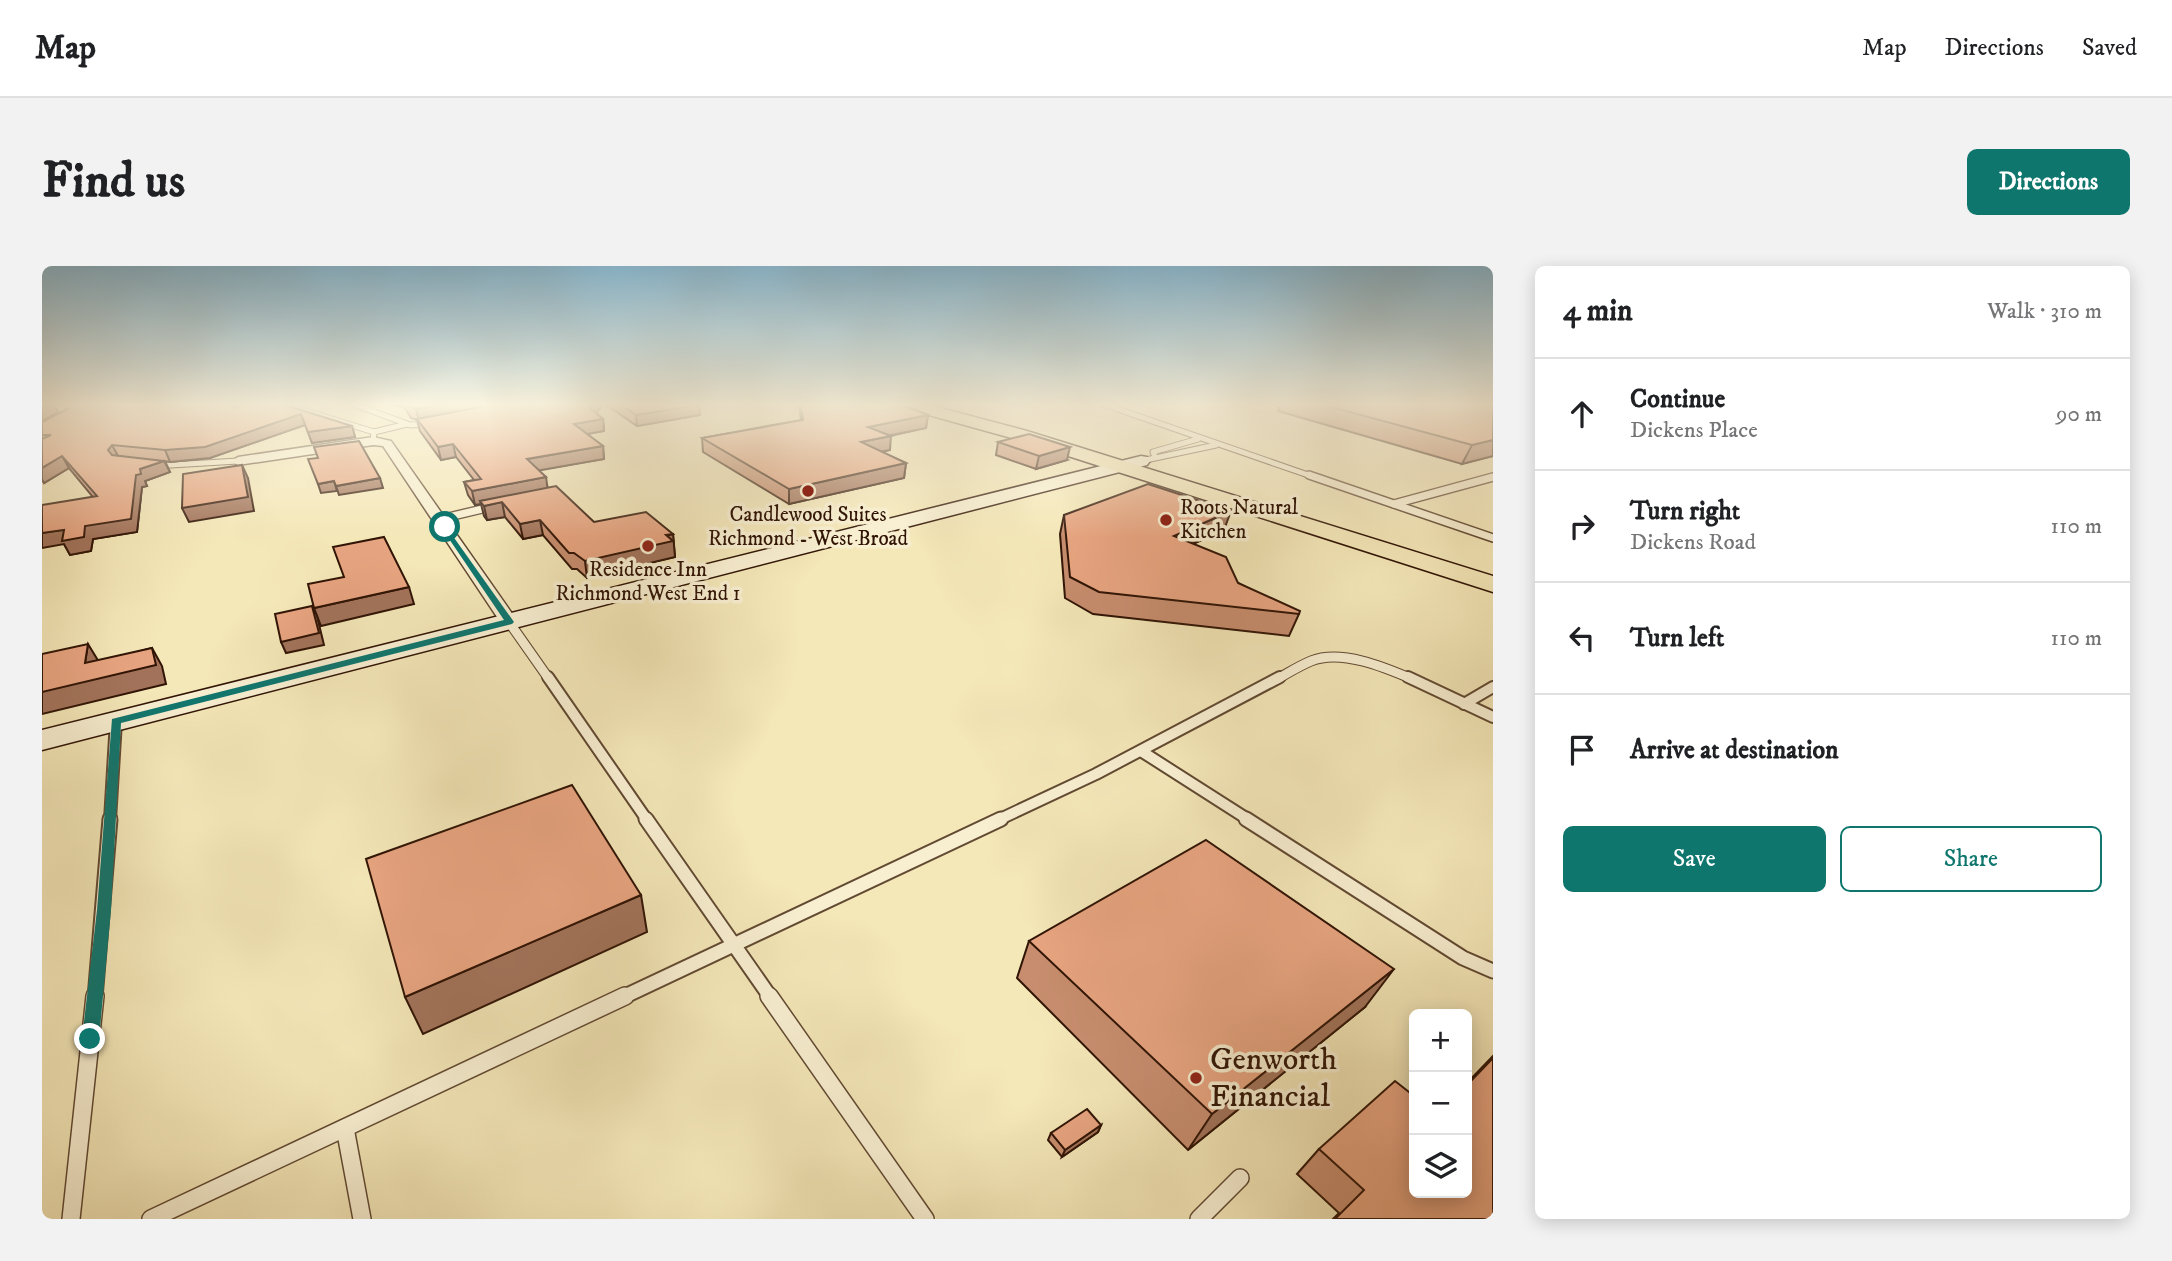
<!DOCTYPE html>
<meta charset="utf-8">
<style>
body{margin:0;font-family:"IM FELL DW Pica",serif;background:#f2f2f2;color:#202124}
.controls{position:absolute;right:21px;bottom:21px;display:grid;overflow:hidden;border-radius:10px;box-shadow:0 4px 18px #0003}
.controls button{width:63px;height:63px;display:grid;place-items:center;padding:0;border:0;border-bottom:2px solid #e0e0e0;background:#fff;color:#202124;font:35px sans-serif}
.stop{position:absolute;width:21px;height:21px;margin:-16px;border:5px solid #0f766e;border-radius:50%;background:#fff}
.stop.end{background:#0f766e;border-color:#fff;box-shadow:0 2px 7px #0008}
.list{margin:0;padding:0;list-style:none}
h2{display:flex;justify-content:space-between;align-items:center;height:91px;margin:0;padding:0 28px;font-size:30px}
h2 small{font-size:23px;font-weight:400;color:#757577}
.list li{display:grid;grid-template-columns:46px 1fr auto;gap:21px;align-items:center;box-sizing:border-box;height:112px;padding:0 28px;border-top:2px solid #e0e0e0}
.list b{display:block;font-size:26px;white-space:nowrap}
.list p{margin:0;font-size:23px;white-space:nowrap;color:#757577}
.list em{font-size:23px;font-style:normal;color:#757577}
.actions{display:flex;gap:14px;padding:21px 28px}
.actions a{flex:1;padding:16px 0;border:2px solid #0f766e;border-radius:10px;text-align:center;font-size:24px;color:#0f766e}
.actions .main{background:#0f766e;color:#fff}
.icon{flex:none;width:38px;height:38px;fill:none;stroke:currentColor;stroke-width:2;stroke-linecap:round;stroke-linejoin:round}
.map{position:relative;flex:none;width:1451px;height:953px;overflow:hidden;border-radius:10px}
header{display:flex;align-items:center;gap:42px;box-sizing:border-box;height:98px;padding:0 35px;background:#fff;border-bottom:2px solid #e0e0e0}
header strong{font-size:33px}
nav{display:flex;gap:38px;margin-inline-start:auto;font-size:24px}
.intro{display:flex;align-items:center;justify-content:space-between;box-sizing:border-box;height:168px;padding:0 42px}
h1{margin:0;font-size:49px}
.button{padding:18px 32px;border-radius:10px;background:#0f766e;color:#fff;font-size:24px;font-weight:700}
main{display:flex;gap:42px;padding:0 42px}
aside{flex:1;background:#fff;border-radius:10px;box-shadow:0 4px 18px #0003}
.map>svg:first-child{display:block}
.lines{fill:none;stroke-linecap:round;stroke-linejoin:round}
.service-far5-casing{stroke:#614932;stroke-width:7}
.service-far4-casing{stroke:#614932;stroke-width:10}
.service-far3-casing{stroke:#614932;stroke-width:11}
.service-far2-casing{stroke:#614932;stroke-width:14}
.service-far1-casing{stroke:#614932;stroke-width:17}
.service-casing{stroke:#614932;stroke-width:20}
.minor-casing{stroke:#614932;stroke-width:3}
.secondary-casing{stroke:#301405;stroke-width:3}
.primary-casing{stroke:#301405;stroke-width:3}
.service-far5{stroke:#f8efd1;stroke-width:5}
.service-far4{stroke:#f8efd1;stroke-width:7}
.service-far3{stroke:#f8efd1;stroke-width:9}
.service-far2{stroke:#f8efd1;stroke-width:10}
.service-far1{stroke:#f8efd1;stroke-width:13}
.service{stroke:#f8efd1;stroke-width:17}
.minor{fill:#f8efd1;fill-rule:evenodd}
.secondary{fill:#f8efd1;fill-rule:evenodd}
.primary{fill:#f4e7b8;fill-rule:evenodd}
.wall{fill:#c78d6e;stroke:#301405;stroke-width:2}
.shaded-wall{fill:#a2735a;stroke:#301405;stroke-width:2}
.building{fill:#e7a480;stroke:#301405;stroke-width:2}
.route{fill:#0f766e}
.poi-dot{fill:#8f2418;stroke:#f8efd1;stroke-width:2.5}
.labels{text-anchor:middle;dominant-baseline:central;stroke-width:7;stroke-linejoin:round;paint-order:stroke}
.far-poi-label{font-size:21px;fill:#301405;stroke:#f8efd1}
.near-poi-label{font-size:32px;fill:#301405;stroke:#f8efd1;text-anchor:start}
</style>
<header>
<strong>Map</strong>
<nav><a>Map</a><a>Directions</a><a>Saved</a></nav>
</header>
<div class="intro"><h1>Find us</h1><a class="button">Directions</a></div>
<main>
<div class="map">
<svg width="1451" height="953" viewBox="0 0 1451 953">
<rect width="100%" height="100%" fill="#f4e7b8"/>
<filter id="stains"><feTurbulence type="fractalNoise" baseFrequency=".00286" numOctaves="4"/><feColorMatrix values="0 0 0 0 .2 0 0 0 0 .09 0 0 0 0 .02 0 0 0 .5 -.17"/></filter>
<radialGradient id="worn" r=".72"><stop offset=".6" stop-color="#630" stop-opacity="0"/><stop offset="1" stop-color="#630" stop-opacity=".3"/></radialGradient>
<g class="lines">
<defs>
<g id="service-far5">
<polyline points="241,138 332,166 331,175"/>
<polyline points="311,138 368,159 389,158"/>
<polyline points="1061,138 1272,211"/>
<polyline points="332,166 365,158"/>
<polyline points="1113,191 1111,186 1156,173"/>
<polyline points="1099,195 1174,179"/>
<polyline points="112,200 196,195"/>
</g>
<g id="service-far4">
<polyline points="1267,209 1451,272"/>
<polyline points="1352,238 1451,211"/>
<polyline points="398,253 453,240"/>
</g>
<g id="service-far3">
<polyline points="467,356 507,413"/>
<path d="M1235,413c11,-6 22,-13 34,-18 30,-12 73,6 101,18"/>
</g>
<g id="service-far2">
<polyline points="506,411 605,554"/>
<polyline points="1366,411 1451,451"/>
<polyline points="1422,438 1451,421"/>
<polyline points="1099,485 1207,554"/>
<polyline points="68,554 74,455"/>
<polyline points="956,554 1054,508 1238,411"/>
</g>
<g id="service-far1">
<polyline points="604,553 729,732"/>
<polyline points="1204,553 1421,692 1451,705"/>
<polyline points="53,732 68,553"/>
<polyline points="579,732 959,553"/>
</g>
<g id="service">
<polyline points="727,730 883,953"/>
<polyline points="303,862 320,953"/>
<polyline points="29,953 53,730"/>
<polyline points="109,953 583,730"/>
<polyline points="1157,953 1198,912"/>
</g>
<polygon id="minor" points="331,171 349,175 476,356 473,360 461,360 341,180 331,179 196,199 190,195 196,191"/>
<polygon id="secondary" points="1099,190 1105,191 1108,195 1105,199 0,484 0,464"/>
<polygon id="primary" points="856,138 883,138 985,165 1451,310 1451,326 973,173 858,141"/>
</defs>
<use href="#service-far5" class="service-far5-casing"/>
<use href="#service-far4" class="service-far4-casing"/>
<use href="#service-far3" class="service-far3-casing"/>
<use href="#service-far2" class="service-far2-casing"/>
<use href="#service-far1" class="service-far1-casing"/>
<use href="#service" class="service-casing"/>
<use href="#minor" class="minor-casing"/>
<use href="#secondary" class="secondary-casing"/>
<use href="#primary" class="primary-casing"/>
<use href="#service-far5" class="service-far5"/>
<use href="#service-far4" class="service-far4"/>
<use href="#service-far3" class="service-far3"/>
<use href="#service-far2" class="service-far2"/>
<use href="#service-far1" class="service-far1"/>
<use href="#service" class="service"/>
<use href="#minor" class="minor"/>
<use href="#secondary" class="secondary"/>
<use href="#primary" class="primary"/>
</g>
<g class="wall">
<polygon points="35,138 310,160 313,171 270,177 263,159 168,192 128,196 123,195 128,206 103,215 105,220 100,221 95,266 51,273 49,285 28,289 22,278 51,231 27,202 2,217 0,213 0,156"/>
<polygon points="350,138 561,138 554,147 561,153 562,165 545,168 561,180 562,193 497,204 506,222 552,256 631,268 633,291 545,312 535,303 530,303 501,269 481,273 463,251 445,254 442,250 439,238 433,239 426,229 422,216 432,214 414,191 399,194 378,165 375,154 369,152 363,142"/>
<polygon points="563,138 660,138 657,139 658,149 595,160"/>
<polygon points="757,138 858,138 886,149 884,162 848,170 848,184 839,186 864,197 862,212 747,238 661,186 660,172 759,154"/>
<polygon points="1238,138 1451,138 1451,190 1420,198 1236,145"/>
<polygon points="956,176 1025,194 994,203 954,189"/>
<polygon points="1022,249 1182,264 1151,278 1196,317 1257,348 1247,370 1051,348 1023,332 1018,268"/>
<polygon points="987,675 1323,741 1146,884 975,712"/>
<polygon points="1451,790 1451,953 1291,953 1297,947 1255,908 1277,883 1425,927 1425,817"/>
<polygon points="1059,859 1056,866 1020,891 1006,874 1009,867"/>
</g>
<g class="shaded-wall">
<polygon points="7,138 12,138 16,146 0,155 0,142"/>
<polygon points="186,138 207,138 193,142"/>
<polygon points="402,138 469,138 377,155 374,143"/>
<polygon points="551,138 561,138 549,154 548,142"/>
<polygon points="656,138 660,138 657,139 658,149 595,160 594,149"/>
<polygon points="259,148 263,159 168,192 128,196 123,184"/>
<polygon points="886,149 884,162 825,174 826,161"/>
<polygon points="561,153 562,165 534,170 532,158"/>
<polygon points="310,160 313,171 270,177 266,166"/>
<polygon points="849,170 848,184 818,190 819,176"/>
<polygon points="1451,174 1451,190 1420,198 1430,179"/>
<polygon points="411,178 414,191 399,194 396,181"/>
<polygon points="70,179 76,190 72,195 66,184"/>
<polygon points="561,180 562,193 488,206 485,193"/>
<polygon points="1028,181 1025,194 994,203 997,190"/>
<polygon points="20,190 27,202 2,217 0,213 0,202"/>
<polygon points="122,195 128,206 103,215 105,220 100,221 95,266 51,273 49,285 28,289 22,278 0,282 0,267 43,260 94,209 98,203"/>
<polygon points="864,197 862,212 747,238 747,223"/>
<polygon points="200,199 206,212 212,245 147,256 140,242"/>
<polygon points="504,211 506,225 438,235 439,238 433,239 430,225"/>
<polygon points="338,212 341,222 297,229 294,220"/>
<polygon points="292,215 295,225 279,227 276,218"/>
<polygon points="460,236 463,251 445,254 442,240"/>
<polygon points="1189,245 1182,264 1125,289 1132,270"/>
<polygon points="498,254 501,269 481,273 478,258"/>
<polygon points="631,268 633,291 545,312 543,295"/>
<polygon points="367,321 372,338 279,360 272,342"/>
<polygon points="270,340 275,350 282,379 244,387 239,376"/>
<polygon points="46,378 57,396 110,382 120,400 124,418 0,448 0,426 43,397"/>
<polygon points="599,629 605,666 381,768 363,731"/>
<polygon points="1352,703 1323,741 1146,884 1170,848"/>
<polygon points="1059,859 1056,866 1020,891 1023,884"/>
</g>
<g class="building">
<polygon points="35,138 61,140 64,138 187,138 192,142 206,138 240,138 310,160 266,166 259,148 163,181 123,184 70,179 66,184 70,189 122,195 98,203 99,208 94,209 89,253 43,260 42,271 20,275 22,264 0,267 0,239 55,230 20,190 0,202 0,173 9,169 0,169 0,156"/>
<polygon points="364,138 402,138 374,143 366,140"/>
<polygon points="454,138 551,138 548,142 561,153 532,158 561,180 485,193 504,211 430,225 422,216 439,213 411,178 396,181 375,153"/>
<polygon points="578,138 657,138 657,139 594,149"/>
<polygon points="758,138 858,138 886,149 826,161 849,170 819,176 864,197 747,223 660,172 761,154"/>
<polygon points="1278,138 1451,138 1451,174 1430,179"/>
<polygon points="987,168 1028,181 997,190 956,176"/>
<polygon points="317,175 338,212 294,220 292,215 276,218 266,193 276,192 272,181"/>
<polygon points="200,199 206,231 140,242 141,208"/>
<polygon points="1106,218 1189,245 1132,270 1184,291 1196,317 1258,345 1257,348 1057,326 1028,311 1022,249"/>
<polygon points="514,220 552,256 604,246 631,268 624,269 631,275 543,295 532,287 527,287 498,254 478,258 460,236 442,240 438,235"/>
<polygon points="342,271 367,321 272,342 266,318 302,311 291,281"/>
<polygon points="270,340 277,367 239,376 233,348"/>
<polygon points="46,378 43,397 110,382 114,399 0,426 0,388"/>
<polygon points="530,519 599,629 363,731 324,593"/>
<polygon points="1164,574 1352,703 1170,848 987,675"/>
<polygon points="1451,792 1451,953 1293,953 1322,924 1277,883 1353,815 1372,830 1372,927 1425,927 1425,819"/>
<polygon points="1045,843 1059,859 1023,884 1009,867"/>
</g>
<linearGradient id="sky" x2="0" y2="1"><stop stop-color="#89b9d2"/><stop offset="0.51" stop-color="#faf4df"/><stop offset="1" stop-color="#faf4df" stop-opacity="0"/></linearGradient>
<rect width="1451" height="272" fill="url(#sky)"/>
<polygon class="route" points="403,259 472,356 470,358 79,457 69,644 57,773 54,779 48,781 42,779 40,773 55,644 70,453 462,354 399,261"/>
<g class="poi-dot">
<circle cx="766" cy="225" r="7"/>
<circle cx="1124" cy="254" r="7"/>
<circle cx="606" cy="280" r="7"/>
<circle cx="1154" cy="812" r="7"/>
</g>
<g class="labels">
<g class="far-poi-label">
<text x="1138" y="242" text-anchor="start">Roots Natural<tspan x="1138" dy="24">Kitchen</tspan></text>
<text x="766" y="249">Candlewood Suites<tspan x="766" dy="24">Richmond - West Broad</tspan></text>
<text x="606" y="304">Residence Inn<tspan x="606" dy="24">Richmond West End 1</tspan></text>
</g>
<g class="near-poi-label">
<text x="1168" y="794">Genworth<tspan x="1168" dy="37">Financial</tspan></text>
</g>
</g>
<rect width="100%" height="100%" filter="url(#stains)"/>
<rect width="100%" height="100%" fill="url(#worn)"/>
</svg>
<div class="controls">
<button>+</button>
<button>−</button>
<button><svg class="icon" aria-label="layers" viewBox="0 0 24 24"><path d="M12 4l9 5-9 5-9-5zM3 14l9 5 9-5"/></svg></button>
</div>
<div class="stop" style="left:403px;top:261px"></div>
<div class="stop end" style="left:48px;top:773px"></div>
</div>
<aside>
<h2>4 min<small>Walk · 310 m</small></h2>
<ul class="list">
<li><svg class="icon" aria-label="ahead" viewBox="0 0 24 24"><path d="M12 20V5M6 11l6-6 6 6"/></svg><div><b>Continue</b><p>Dickens Place</p></div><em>90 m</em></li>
<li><svg class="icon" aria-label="right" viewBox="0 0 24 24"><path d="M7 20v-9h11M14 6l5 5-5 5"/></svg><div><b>Turn right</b><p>Dickens Road</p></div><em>110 m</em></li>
<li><svg class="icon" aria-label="left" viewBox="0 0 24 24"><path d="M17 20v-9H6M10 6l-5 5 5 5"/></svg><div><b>Turn left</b></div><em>110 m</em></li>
<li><svg class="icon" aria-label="arrive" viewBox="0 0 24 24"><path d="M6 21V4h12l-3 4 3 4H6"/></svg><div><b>Arrive at destination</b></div></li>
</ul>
<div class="actions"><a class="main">Save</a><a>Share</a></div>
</aside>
</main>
